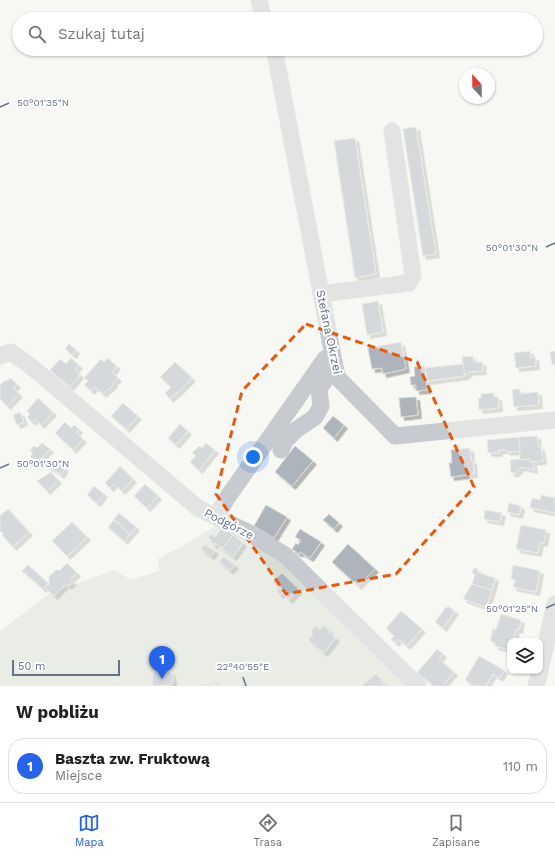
<!DOCTYPE html>
<html lang="pl">
<meta charset="utf-8">
<style>
body{margin:0;font-family:"Work Sans",sans-serif;background:#f6f6f6;color:#222}
.controls{position:absolute;right:12px;bottom:12px;display:grid;overflow:hidden;border-radius:8px;box-shadow:0 1px 3px #0004}
.controls button{width:36px;height:36px;display:grid;place-items:center;padding:0;border:0;border-bottom:1px solid #e0e0e0;background:#fff;color:#222;font:20px sans-serif}
.compass{position:absolute;left:459px;top:68px;width:36px;height:36px;border-radius:50%;background:#fff;box-shadow:0 1px 3px #0004;rotate:338deg}
.scale{position:absolute;left:12px;bottom:10px;width:108px;box-sizing:border-box;padding-left:4px;border:2px solid #657387;border-top:0;font-size:11px;line-height:14px;white-space:nowrap;color:#657387;-webkit-text-stroke:3px #fff;paint-order:stroke}
.you{position:absolute;left:253px;top:457px;width:14px;height:14px;margin:-10px;border:3px solid #fff;border-radius:50%;background:#1a73e8;box-shadow:0 0 0 6px #1a73e833}
.badge{display:grid;place-items:center;width:26px;height:26px;border-radius:50%;background:#2563eb;color:#fff;font-size:13px;font-weight:700}
.pin{position:absolute;translate:-50% -33px;filter:drop-shadow(0 1px 2px #0008)}
.pin::after{content:'';position:absolute;top:21px;width:14px;height:12px;background:inherit;clip-path:polygon(0 0,100% 0,50% 100%)}
.list{margin:0;padding:0;list-style:none}
h2{display:flex;justify-content:space-between;align-items:center;height:52px;margin:0;padding:0 16px;font-size:17px}
h2 small{font-size:13px;font-weight:400;color:#767676}
.list li{display:grid;grid-template-columns:26px 1fr auto;gap:12px;align-items:center;box-sizing:border-box;height:56px;margin:0 8px 8px;padding:0 8px;border:1px solid #e0e0e0;border-radius:16px}
.list b{display:block;font-size:15px;white-space:nowrap}
.list p{margin:0;font-size:13px;white-space:nowrap;color:#767676}
.list em{font-size:13px;font-style:normal;color:#767676}
.icon{flex:none;width:22px;height:22px;fill:none;stroke:currentColor;stroke-width:2;stroke-linecap:round;stroke-linejoin:round}
.map{position:relative;flex:none;width:555px;height:686px;overflow:hidden}
.search{position:absolute;background:#fff;box-shadow:0 1px 3px #0004;left:12px;right:12px;top:12px;height:44px;display:flex;align-items:center;gap:10px;box-sizing:border-box;padding:0 14px;border-radius:22px;color:#767676;font-size:15px}
.sheet{height:116px;background:#fff}
nav{display:flex;justify-content:space-around;align-items:center;box-sizing:border-box;height:56px;border-top:1px solid #e0e0e0;background:#fff;font-size:11px;color:#767676}
nav a{display:grid;justify-items:center;gap:2px}
nav .on{color:#2563eb}
.map>svg:first-child{display:block}
.green{fill:#d7dfd5}
.building{fill:#aeb4bc;stroke:#d9d9d7;filter:url(#shadow)}
.lines{fill:none;stroke-linecap:round;stroke-linejoin:round}
.path{stroke:#c1c2c5;stroke-width:2.5;stroke-dasharray:2 2;stroke-linecap:butt}
.minor{stroke:#c7cace;stroke-width:17}
.marked{fill:none;stroke:#e8590c;stroke-width:3;stroke-dasharray:8 5;stroke-linejoin:round}
.ticks{fill:none;stroke:#657387;stroke-width:1.5}
.labels{text-anchor:middle;dominant-baseline:central;stroke-width:4;stroke-linejoin:round;paint-order:stroke}
.street-label{font-size:12px;fill:#657387;stroke:#fff}
.ticks-label{font-size:10px;text-anchor:middle;fill:#657387;stroke:#fff;stroke-width:4;stroke-linejoin:round;paint-order:stroke}
</style>
<div class="map">
<svg width="555" height="686" viewBox="0 0 555 686">
<defs>
<filter id="shadow"><feDropShadow dx="3.5" dy="3.5" stdDeviation="0" flood-color="#0004"/></filter>
</defs>
<rect width="100%" height="100%" fill="#f7f7f4"/>
<polygon class="green" points="232,516 407,667 427,686 0,686 0,631 50,593 115,570 131,580 159,571 158,559 186,544"/>
<g class="building">
<polygon points="416,127 436,254 423,256 403,129"/>
<polygon points="355,138 376,274 355,278 334,141"/>
<polygon points="378,301 383,332 367,335 362,304"/>
<polygon points="401,342 406,369 383,374 382,368 372,369 368,348"/>
<polygon points="69,344 76,350 73,355 65,349"/>
<polygon points="530,351 531,358 535,357 536,366 516,368 514,353"/>
<polygon points="555,351 555,365 552,365 550,352"/>
<polygon points="473,356 474,362 482,362 483,371 468,372 468,374 464,375 462,357"/>
<polygon points="71,358 79,365 75,370 80,375 70,387 50,370 60,359 66,364"/>
<polygon points="107,358 117,366 112,372 113,373 113,374 118,378 113,383 114,384 109,389 108,389 103,394 95,387 91,391 84,385 88,381 84,378 101,359 104,362"/>
<polygon points="175,362 192,378 177,393 176,393 170,399 165,393 171,387 160,377"/>
<polygon points="463,364 465,376 427,381 425,368"/>
<polygon points="425,366 427,390 416,391 416,385 411,385 410,377 415,376 414,367"/>
<polygon points="11,378 17,385 13,388 19,394 7,406 0,399 0,385 6,380 7,381"/>
<polygon points="520,389 520,394 538,392 539,405 514,407 512,390"/>
<polygon points="494,393 494,397 498,397 499,408 479,410 478,398 481,398 481,394"/>
<polygon points="416,397 418,415 401,417 399,398"/>
<polygon points="38,398 53,412 41,425 35,419 32,422 27,417 30,414 27,411"/>
<polygon points="123,403 138,416 126,429 111,416"/>
<polygon points="20,412 24,422 17,425 13,415"/>
<polygon points="333,416 344,425 334,438 323,428"/>
<polygon points="65,422 71,428 74,425 79,429 76,433 83,439 73,450 55,433"/>
<polygon points="180,424 188,431 176,445 168,438"/>
<polygon points="537,436 538,447 541,447 543,461 530,462 530,459 520,460 519,437"/>
<polygon points="519,437 520,451 507,452 507,450 498,450 499,453 488,453 487,440"/>
<polygon points="42,443 50,449 37,463 30,457 33,453 30,450 34,446 37,448"/>
<polygon points="206,443 215,450 199,470 190,462 196,456 192,453 199,446 202,448"/>
<polygon points="295,446 313,461 292,486 275,472"/>
<polygon points="470,448 471,461 473,461 474,474 451,477 449,463 452,463 451,450"/>
<polygon points="51,459 65,468 61,475 47,466"/>
<polygon points="520,459 520,460 530,459 530,462 533,462 534,470 521,467 516,473 511,473 510,460"/>
<polygon points="120,466 133,479 122,491 114,484 110,488 105,483"/>
<polygon points="51,472 58,480 47,491 37,481"/>
<polygon points="145,484 158,496 147,508 134,496"/>
<polygon points="94,486 104,494 97,503 87,495"/>
<polygon points="541,495 555,498 555,513 530,508 532,498 540,500"/>
<polygon points="509,503 521,506 519,515 507,512"/>
<polygon points="266,505 287,517 274,538 254,526"/>
<polygon points="8,509 29,532 13,547 2,535 4,534 1,531 0,532 0,516"/>
<polygon points="485,510 502,513 500,522 484,519"/>
<polygon points="119,513 136,527 130,534 114,519"/>
<polygon points="329,514 339,523 334,529 323,520"/>
<polygon points="114,520 130,534 124,541 108,527"/>
<polygon points="72,522 87,537 67,556 52,541"/>
<polygon points="521,525 546,530 544,543 540,542 538,553 516,549"/>
<polygon points="223,527 233,535 222,549 215,543 214,545 212,544 213,542 208,538 211,534 215,537"/>
<polygon points="300,529 321,542 310,558 300,552 299,554 292,549 296,543 298,545 301,540 295,537"/>
<polygon points="233,535 243,543 233,557 222,549"/>
<polygon points="204,544 215,551 211,556 201,550"/>
<polygon points="348,544 375,569 358,586 332,562"/>
<polygon points="223,556 235,565 230,571 219,562"/>
<polygon points="67,563 77,573 70,580 73,582 68,586 66,584 54,596 45,588 50,583 48,581 50,580 48,578 57,569 59,571"/>
<polygon points="28,565 48,583 43,589 22,571"/>
<polygon points="513,565 540,571 536,592 513,587 515,580 511,579"/>
<polygon points="474,568 478,569 477,572 495,578 492,590 472,584 475,574 472,573"/>
<polygon points="282,573 299,590 289,600 282,593 280,595 276,591 279,589 272,582"/>
<polygon points="472,584 492,590 486,607 463,599"/>
<polygon points="448,606 455,611 443,628 435,622 446,607 447,608"/>
<polygon points="401,611 422,629 407,646 398,639 396,643 391,639 394,636 386,628"/>
<polygon points="501,614 521,620 519,630 516,629 513,641 510,641 510,650 495,646 496,643 490,641 493,629 496,630"/>
<polygon points="323,625 330,631 329,633 336,638 324,653 308,640 313,634 311,632 315,626 320,630"/>
<polygon points="437,649 443,654 439,659 454,672 442,686 434,686 417,673"/>
<polygon points="479,656 504,670 500,678 493,674 486,686 475,686 465,680"/>
<polygon points="160,669 167,670 171,673 173,678 173,681 171,685 154,686 152,683 153,674 156,671"/>
<polygon points="376,674 385,686 361,686"/>
</g>
<g class="lines">
<polyline class="path" points="205,686 214,682 219,686"/>
<g class="minor">
<polyline points="259,0 264,19"/>
<polyline points="274,49 276,58 337,377 395,436 555,420"/>
<polyline points="321,294 409,283 413,275 392,131"/>
<polyline points="0,356 11,352 33,368 198,508 249,533 285,555 418,686"/>
<polyline points="281,450 285,441 296,430 315,417 321,406 319,389 325,380 335,369"/>
<polyline points="216,517 227,498 325,359 332,355"/>
<polyline points="540,670 555,604"/>
<polyline points="536,686 540,671"/>
</g>
</g>
<path d="M0 0H555V686H0ZM306,324l111,38 57,125 -78,87 -110,20 -70,-100 26,-103z" fill="#f7f7f4" fill-opacity=".55" fill-rule="evenodd"/>
<path class="marked" d="M306,324l111,38 57,125 -78,87 -110,20 -70,-100 26,-103z"/>
<path class="ticks" d="M0,107l9,-4M546,247l9,-4M0,468l9,-4M546,608l9,-4M243,677l3,9"/>
<g class="labels">
<g class="street-label">
<text transform="translate(329 332) rotate(78)">Stefana Okrzei</text>
<text transform="translate(229 524) rotate(27)">Podgórze</text>
</g>
</g>
<g class="ticks-label">
<text x="43" y="106">50°01'35"N</text>
<text x="512" y="251">50°01'30"N</text>
<text x="43" y="467">50°01'30"N</text>
<text x="512" y="612">50°01'25"N</text>
<text x="243" y="670">22°40'55"E</text>
</g>
</svg>
<div class="controls">
<button><svg class="icon" aria-label="layers" viewBox="0 0 24 24"><path d="M12 4l9 5-9 5-9-5zM3 14l9 5 9-5"/></svg></button>
</div>
<svg class="compass" viewBox="-18 -18 36 36"><path d="M0-13l5 13h-10z" fill="#e53935"/><path d="M0 13l5-13h-10z" fill="#767676"/></svg>
<div class="scale">50 m</div>
<div class="you"></div>
<div class="pin badge" style="left:162px;top:679px">1</div>
<div class="search"><svg class="icon" aria-label="search" viewBox="0 0 24 24"><circle cx="10" cy="10" r="6"/><path d="M15 15l6 6"/></svg>Szukaj tutaj</div>
</div>
<section class="sheet">
<h2>W pobliżu<small></small></h2>
<ul class="list">
<li><span class="badge">1</span><div><b>Baszta zw. Fruktową</b><p>Miejsce</p></div><em>110 m</em></li>
</ul>
</section>
<nav>
<a class="on"><svg class="icon" aria-label="map" viewBox="0 0 24 24"><path d="M3 6l6-2 6 2 6-2v14l-6 2-6-2-6 2zM9 4v14M15 6v14"/></svg>Mapa</a>
<a><svg class="icon" aria-label="directions" viewBox="0 0 24 24"><path d="M12 3l9 9-9 9-9-9zM9 14v-3h6M13 9l2 2-2 2"/></svg>Trasa</a>
<a><svg class="icon" aria-label="saved" viewBox="0 0 24 24"><path d="M7 4h10v16l-5-4-5 4z"/></svg>Zapisane</a>
</nav>
